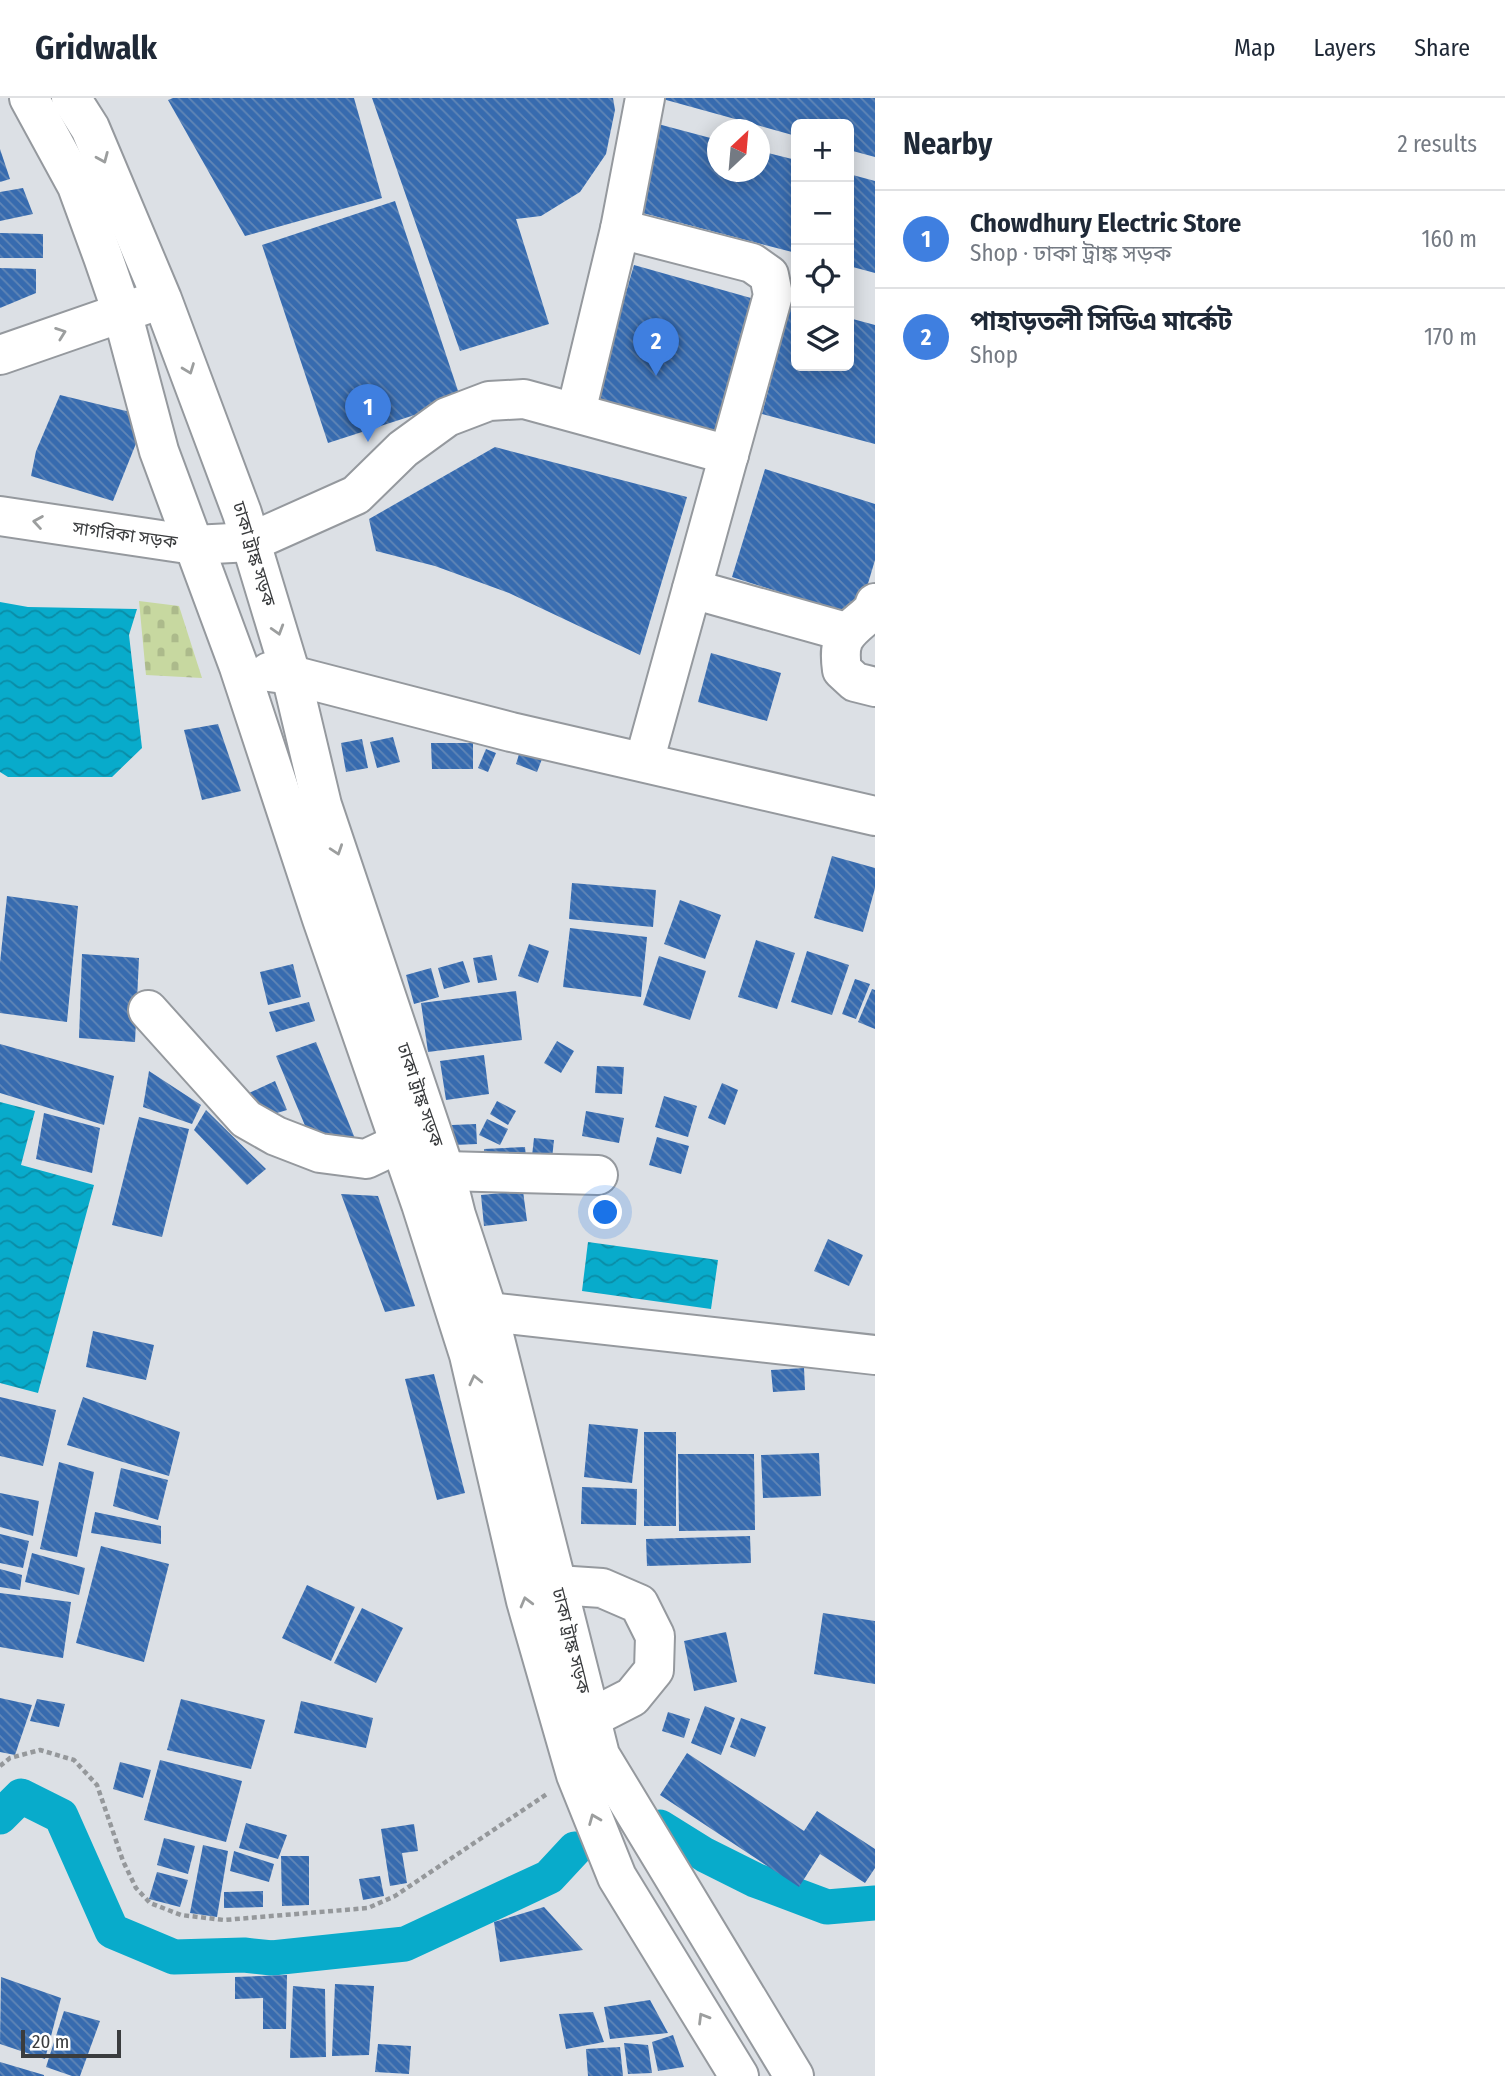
<!DOCTYPE html>
<meta charset="utf-8">
<style>
body{margin:0;font-family:"Fira Sans Condensed","Noto Sans Bengali",sans-serif;background:#f2f2f3;color:#1f2937}
.controls{position:absolute;right:21px;top:21px;display:grid;overflow:hidden;border-radius:10px;box-shadow:0 4px 18px #0003}
.controls button{width:63px;height:63px;display:grid;place-items:center;padding:0;border:0;border-bottom:2px solid #e0e1e3;background:#fff;color:#1f2937;font:35px sans-serif}
.compass{position:absolute;left:707px;top:21px;width:63px;height:63px;border-radius:50%;background:#fff;box-shadow:0 4px 18px #0003;rotate:26deg}
.scale{position:absolute;left:21px;bottom:18px;width:100px;box-sizing:border-box;padding-left:7px;border:4px solid #3a3c3e;border-top:0;font-size:19px;line-height:24px;white-space:nowrap;color:#3a3c3e;-webkit-text-stroke:5px #fff;paint-order:stroke}
.you{position:absolute;left:606px;top:1115px;width:24px;height:24px;margin:-18px;border:5px solid #fff;border-radius:50%;background:#1a73e8;box-shadow:0 0 0 10px #1a73e833}
.badge{display:grid;place-items:center;width:46px;height:46px;border-radius:50%;background:#985d1d;color:#fff;font-size:23px;font-weight:700}
.pin{position:absolute;translate:-50% -58px;filter:drop-shadow(0 2px 4px #0008)}
.pin::after{content:'';position:absolute;top:37px;width:24px;height:21px;background:inherit;clip-path:polygon(0 0,100% 0,50% 100%)}
.list{margin:0;padding:0;list-style:none}
h2{display:flex;justify-content:space-between;align-items:center;height:91px;margin:0;padding:0 28px;font-size:30px}
h2 small{font-size:23px;font-weight:400;color:#747a83}
.list li{display:grid;grid-template-columns:46px 1fr auto;gap:21px;align-items:center;box-sizing:border-box;height:98px;padding:0 28px;border-top:2px solid #e0e1e3}
.list b{display:block;font-size:26px;white-space:nowrap}
.list p{margin:0;font-size:23px;white-space:nowrap;color:#747a83}
.list em{font-size:23px;font-style:normal;color:#747a83}
.icon{flex:none;width:38px;height:38px;fill:none;stroke:currentColor;stroke-width:2;stroke-linecap:round;stroke-linejoin:round}
.map{position:relative;flex:none;width:875px;height:1978px;overflow:hidden}
header{display:flex;align-items:center;gap:42px;box-sizing:border-box;height:98px;padding:0 35px;background:#fff;border-bottom:2px solid #e0e1e3}
header strong{font-size:33px}
nav{display:flex;gap:38px;margin-inline-start:auto;font-size:24px}
main{display:flex}
aside{flex:1;background:#fff}
.map>svg:first-child{display:block}
.cemetery{fill:url(#cemetery-stones)}
.water{fill:url(#water-waves)}
.lines{fill:none;stroke-linecap:round;stroke-linejoin:round}
.canal{stroke:#08abcb;stroke-width:35}
.building{fill:url(#building-back-hatch)}
.minor-casing{stroke:#95999e;stroke-width:42}
.major-casing{stroke:#95999e;stroke-width:42}
.path{stroke:#95989b;stroke-width:4.5;stroke-dasharray:5 3.5;stroke-linecap:butt}
.minor{stroke:#fff;stroke-width:38}
.major{stroke:#fff;stroke-width:38}
.oneway{stroke:#9c9e9e}
.labels{text-anchor:middle;dominant-baseline:central;stroke-width:7;stroke-linejoin:round;paint-order:stroke}
.street-label{font-size:18px;fill:#3a3c3e;stroke:#fff}
</style>
<header>
<strong>Gridwalk</strong>
<nav><a>Map</a><a>Layers</a><a>Share</a></nav>
</header>
<main>
<div class="map">
<svg width="875" height="1978" viewBox="0 0 875 1978">
<defs>
<pattern id="cemetery-stones" width="16" height="16" patternUnits="userSpaceOnUse" patternTransform="scale(1.75)"><rect width="16" height="16" fill="#c7d8a0"/><path d="M2 7V4a2 2 0 0 1 4 0v3zM10 15v-3a2 2 0 0 1 4 0v3z" fill="#acba8b"/></pattern>
<pattern id="water-waves" width="16" height="10" patternUnits="userSpaceOnUse" patternTransform="scale(1.75)"><rect width="16" height="10" fill="#08abcb"/><path d="M0 5q4-4 8 0t8 0" fill="none" stroke="#0a8ca6"/></pattern>
<pattern id="building-back-hatch" width="6" height="6" patternUnits="userSpaceOnUse" patternTransform="scale(1.75)"><rect width="6" height="6" fill="#376baf"/><path d="M-1 5l2 2M0 0l6 6M5-1l2 2" fill="none" stroke="#6186b6"/></pattern>
</defs>
<rect width="100%" height="100%" fill="#dce0e5"/>
<polygon class="cemetery" points="139,503 179,508 202,580 146,577"/>
<g class="water">
<polygon points="0,504 28,509 137,511 129,537 142,650 112,679 8,679 0,674"/>
<polygon points="0,1004 35,1013 21,1067 94,1087 38,1295 0,1285"/>
<polygon points="588,1144 718,1162 711,1211 582,1193"/>
</g>
<g class="lines">
<g class="canal">
<polyline points="0,1719 21,1698 61,1718 112,1833 174,1859 244,1857 272,1860 405,1846 549,1779 575,1751"/>
<polyline points="660,1729 705,1757 755,1782 827,1809 875,1805"/>
</g>
</g>
<g class="building">
<polygon points="173,0 354,0 382,100 245,138 168,2"/>
<polygon points="372,0 613,0 615,12 606,56 580,94 541,118 516,121 549,226 460,253"/>
<polygon points="659,0 875,0 875,59 849,52 849,26 796,26 796,38"/>
<polygon points="658,26 718,42 718,74 760,74 760,53 796,62 796,155 635,113"/>
<polygon points="0,51 10,81 0,84"/>
<polygon points="849,76 875,83 875,175 849,168"/>
<polygon points="23,90 33,116 0,123 0,94"/>
<polygon points="395,103 461,302 328,345 262,147"/>
<polygon points="0,135 43,136 43,160 0,160"/>
<polygon points="634,167 758,202 720,337 595,301"/>
<polygon points="0,170 36,171 36,195 0,210"/>
<polygon points="791,204 796,206 796,268 849,268 849,220 875,227 875,346 762,316"/>
<polygon points="60,297 147,318 113,403 31,378 36,353"/>
<polygon points="495,349 687,399 640,557 509,495 435,468 376,453 369,421"/>
<polygon points="765,371 875,406 875,462 858,519 732,479"/>
<polygon points="711,555 781,575 767,623 698,604"/>
<polygon points="218,626 241,693 202,702 184,632"/>
<polygon points="393,639 400,664 377,670 370,644"/>
<polygon points="362,641 368,670 346,674 341,645"/>
<polygon points="431,645 473,645 473,671 432,671"/>
<polygon points="486,651 496,655 488,674 478,670"/>
<polygon points="520,653 542,661 537,674 516,666"/>
<polygon points="832,758 875,770 875,790 863,834 814,820"/>
<polygon points="572,785 656,792 653,829 569,821"/>
<polygon points="7,798 78,808 67,924 0,915 0,865"/>
<polygon points="680,802 721,817 705,861 664,846"/>
<polygon points="570,830 647,839 641,899 563,889"/>
<polygon points="756,842 795,855 777,911 738,899"/>
<polygon points="529,846 549,853 538,885 518,878"/>
<polygon points="807,853 849,867 832,917 791,904"/>
<polygon points="82,856 139,860 135,944 79,940"/>
<polygon points="492,857 497,882 478,885 473,860"/>
<polygon points="659,858 706,873 690,922 643,907"/>
<polygon points="463,863 470,884 444,891 438,870"/>
<polygon points="293,866 301,899 268,907 260,874"/>
<polygon points="431,870 439,899 414,906 406,877"/>
<polygon points="855,881 870,886 856,921 842,916"/>
<polygon points="872,891 875,892 875,931 858,924"/>
<polygon points="516,893 522,942 428,954 421,905"/>
<polygon points="309,904 315,923 276,934 269,914"/>
<polygon points="557,943 574,953 561,975 544,965"/>
<polygon points="316,944 360,1053 311,1042 276,958"/>
<polygon points="0,946 114,978 104,1027 0,995"/>
<polygon points="484,957 489,996 446,1002 440,963"/>
<polygon points="597,968 624,969 622,996 595,995"/>
<polygon points="149,973 201,1007 192,1026 143,1009"/>
<polygon points="275,983 287,1012 253,1022 236,1001"/>
<polygon points="722,985 738,992 725,1027 708,1020"/>
<polygon points="664,998 697,1008 688,1039 655,1029"/>
<polygon points="497,1003 516,1013 508,1027 490,1016"/>
<polygon points="206,1012 266,1071 247,1087 194,1032"/>
<polygon points="586,1013 624,1020 619,1045 582,1038"/>
<polygon points="44,1015 100,1030 92,1075 36,1061"/>
<polygon points="139,1019 189,1031 162,1139 112,1127"/>
<polygon points="487,1021 508,1031 500,1047 479,1037"/>
<polygon points="476,1026 477,1046 454,1047 452,1027"/>
<polygon points="657,1039 689,1048 681,1076 649,1067"/>
<polygon points="534,1040 554,1042 551,1070 531,1067"/>
<polygon points="525,1049 527,1069 485,1070 484,1051"/>
<polygon points="523,1093 527,1123 484,1128 481,1097"/>
<polygon points="341,1096 378,1098 415,1208 385,1214"/>
<polygon points="828,1141 863,1157 849,1188 814,1173"/>
<polygon points="93,1233 154,1247 146,1282 86,1269"/>
<polygon points="804,1270 805,1292 773,1294 771,1272"/>
<polygon points="434,1276 465,1395 437,1402 405,1281"/>
<polygon points="0,1299 56,1312 43,1368 0,1358"/>
<polygon points="83,1299 180,1334 169,1378 67,1347"/>
<polygon points="589,1326 638,1331 632,1385 584,1379"/>
<rect x="644" y="1334" width="32" height="94"/>
<polygon points="819,1355 821,1398 763,1400 761,1357"/>
<polygon points="678,1356 754,1356 755,1432 679,1433"/>
<polygon points="59,1364 94,1374 77,1459 40,1451"/>
<polygon points="121,1370 168,1382 158,1422 113,1408"/>
<polygon points="582,1389 637,1391 636,1427 581,1426"/>
<polygon points="0,1395 39,1403 33,1438 0,1429"/>
<polygon points="95,1414 161,1428 161,1446 91,1435"/>
<polygon points="0,1436 29,1443 23,1470 0,1465"/>
<polygon points="750,1438 751,1465 647,1468 646,1441"/>
<polygon points="101,1448 169,1466 144,1564 76,1545"/>
<polygon points="32,1455 85,1470 79,1497 25,1484"/>
<polygon points="0,1471 22,1477 20,1492 0,1489"/>
<polygon points="307,1487 355,1509 331,1563 282,1540"/>
<polygon points="0,1495 71,1504 63,1560 0,1549"/>
<polygon points="362,1510 403,1530 376,1585 334,1565"/>
<polygon points="823,1515 875,1523 875,1586 814,1576"/>
<polygon points="726,1534 737,1584 694,1593 684,1543"/>
<polygon points="0,1600 32,1607 15,1657 0,1654"/>
<polygon points="37,1601 65,1606 59,1629 30,1623"/>
<polygon points="181,1601 265,1622 251,1671 167,1652"/>
<polygon points="301,1603 373,1620 366,1650 294,1635"/>
<polygon points="705,1608 735,1620 721,1657 691,1645"/>
<polygon points="668,1614 690,1621 684,1640 662,1633"/>
<polygon points="741,1620 766,1629 755,1659 730,1649"/>
<polygon points="687,1655 804,1733 817,1713 875,1751 875,1770 865,1785 820,1756 799,1789 660,1697"/>
<polygon points="160,1662 242,1683 226,1744 144,1722"/>
<polygon points="120,1664 151,1672 143,1700 113,1691"/>
<polygon points="246,1725 287,1737 278,1761 239,1750"/>
<polygon points="414,1726 418,1753 402,1755 407,1785 390,1788 381,1731"/>
<polygon points="164,1740 195,1748 188,1776 157,1767"/>
<polygon points="203,1747 228,1753 217,1819 190,1815"/>
<polygon points="234,1753 274,1766 269,1784 230,1773"/>
<polygon points="281,1758 309,1758 309,1807 282,1808"/>
<polygon points="157,1774 188,1782 180,1809 149,1801"/>
<polygon points="380,1778 384,1798 363,1802 359,1781"/>
<polygon points="263,1793 263,1809 224,1810 224,1794"/>
<polygon points="544,1809 583,1852 500,1864 494,1824"/>
<polygon points="287,1877 286,1931 263,1931 263,1900 235,1901 235,1879"/>
<polygon points="1,1879 61,1900 45,1961 0,1946"/>
<polygon points="335,1886 374,1888 369,1957 332,1958"/>
<polygon points="293,1888 325,1891 326,1959 290,1960"/>
<polygon points="650,1902 668,1935 610,1941 604,1909"/>
<polygon points="64,1913 100,1923 80,1978 72,1978 46,1969"/>
<polygon points="593,1914 604,1944 566,1951 559,1916"/>
<polygon points="673,1937 684,1969 658,1973 652,1944"/>
<polygon points="624,1945 648,1947 652,1975 628,1976"/>
<polygon points="378,1946 411,1948 409,1976 375,1974"/>
<polygon points="620,1949 623,1978 588,1978 586,1951"/>
<polygon points="0,1964 44,1977 44,1978 0,1978"/>
</g>
<g class="lines">
<defs>
<g id="minor">
<polyline points="620,131 752,165 769,177 773,197 644,664"/>
<polyline points="576,314 620,131 645,0"/>
<polyline points="251,444 356,397 403,351 447,319 489,303 524,301 729,357"/>
<polyline points="692,491 846,534"/>
<path d="M875,505c-2,7 -4,9 -10,14 -22,18 -27,24 -23,53l13,12 20,5"/>
<polyline points="148,912 246,1021 276,1038 320,1055 366,1061 400,1045"/>
<polyline points="445,1073 598,1077"/>
<polyline points="488,1214 875,1257"/>
<polyline points="557,1487 602,1490 639,1506 655,1538 654,1572 632,1599 591,1620"/>
</g>
<g id="major">
<polyline points="29,0 77,88 103,159 122,214 159,353 239,569 322,821 421,1106 469,1257 526,1503 576,1677 617,1779 739,1978"/>
<polyline points="71,0 90,30 162,201 242,415 291,577 322,707 445,1073 456,1117 488,1214 600,1657 794,1978"/>
<polyline points="0,257 147,206"/>
<polyline points="0,418 194,447 251,444"/>
<polyline points="269,574 291,577 511,634 875,718"/>
</g>
</defs>
<use href="#minor" class="minor-casing"/>
<use href="#major" class="major-casing"/>
<polyline class="path" points="0,1668 10,1660 40,1652 74,1662 97,1687 123,1763 136,1790 150,1805 181,1817 224,1822 368,1810 395,1798 547,1696"/>
<use href="#minor" class="minor"/>
<use href="#major" class="major"/>
</g>
<defs><path id="oneway-chevron" d="M-2-3.5L2.5 0L-2 3.5" fill="none" stroke-width="1.6" stroke-linecap="round" stroke-linejoin="round" transform="scale(1.75)"/></defs>
<g class="oneway">
<use href="#oneway-chevron" transform="translate(103 60) rotate(67)"/>
<use href="#oneway-chevron" transform="translate(61 235) rotate(-20)"/>
<use href="#oneway-chevron" transform="translate(189 271) rotate(69)"/>
<use href="#oneway-chevron" transform="translate(38 424) rotate(-171)"/>
<use href="#oneway-chevron" transform="translate(278 532) rotate(73)"/>
<use href="#oneway-chevron" transform="translate(337 752) rotate(71)"/>
<use href="#oneway-chevron" transform="translate(475 1282) rotate(-103)"/>
<use href="#oneway-chevron" transform="translate(526 1504) rotate(-105)"/>
<use href="#oneway-chevron" transform="translate(594 1721) rotate(-112)"/>
<use href="#oneway-chevron" transform="translate(703 1920) rotate(-121)"/>
</g>
<g class="labels">
<g class="street-label">
<text transform="translate(125 437) rotate(8)">সাগরিকা সড়ক</text>
<text transform="translate(254 456) rotate(73)">ঢাকা ট্রাঙ্ক সড়ক</text>
<text transform="translate(420 997) rotate(71)">ঢাকা ট্রাঙ্ক সড়ক</text>
<text transform="translate(571 1543) rotate(76)">ঢাকা ট্রাঙ্ক সড়ক</text>
</g>
</g>
</svg>
<div class="controls">
<button>+</button>
<button>−</button>
<button><svg class="icon" aria-label="locate" viewBox="0 0 24 24"><circle cx="12" cy="12" r="6"/><path d="M12 2v4M12 18v4M2 12h4M18 12h4"/></svg></button>
<button><svg class="icon" aria-label="layers" viewBox="0 0 24 24"><path d="M12 4l9 5-9 5-9-5zM3 14l9 5 9-5"/></svg></button>
</div>
<svg class="compass" viewBox="-18 -18 36 36"><path d="M0-13l5 13h-10z" fill="#e53935"/><path d="M0 13l5-13h-10z" fill="#747a83"/></svg>
<div class="scale">20 m</div>
<div class="you"></div>
<div class="pin badge" style="left:368px;top:344px;background:#3f7fe0">1</div>
<div class="pin badge" style="left:656px;top:278px;background:#3f7fe0">2</div>
</div>
<aside>
<h2>Nearby<small>2 results</small></h2>
<ul class="list">
<li><span class="badge" style="background:#3f7fe0">1</span><div><b>Chowdhury Electric Store</b><p>Shop · ঢাকা ট্রাঙ্ক সড়ক</p></div><em>160 m</em></li>
<li><span class="badge" style="background:#3f7fe0">2</span><div><b>পাহাড়তলী সিডিএ মার্কেট</b><p>Shop</p></div><em>170 m</em></li>
</ul>
</aside>
</main>
